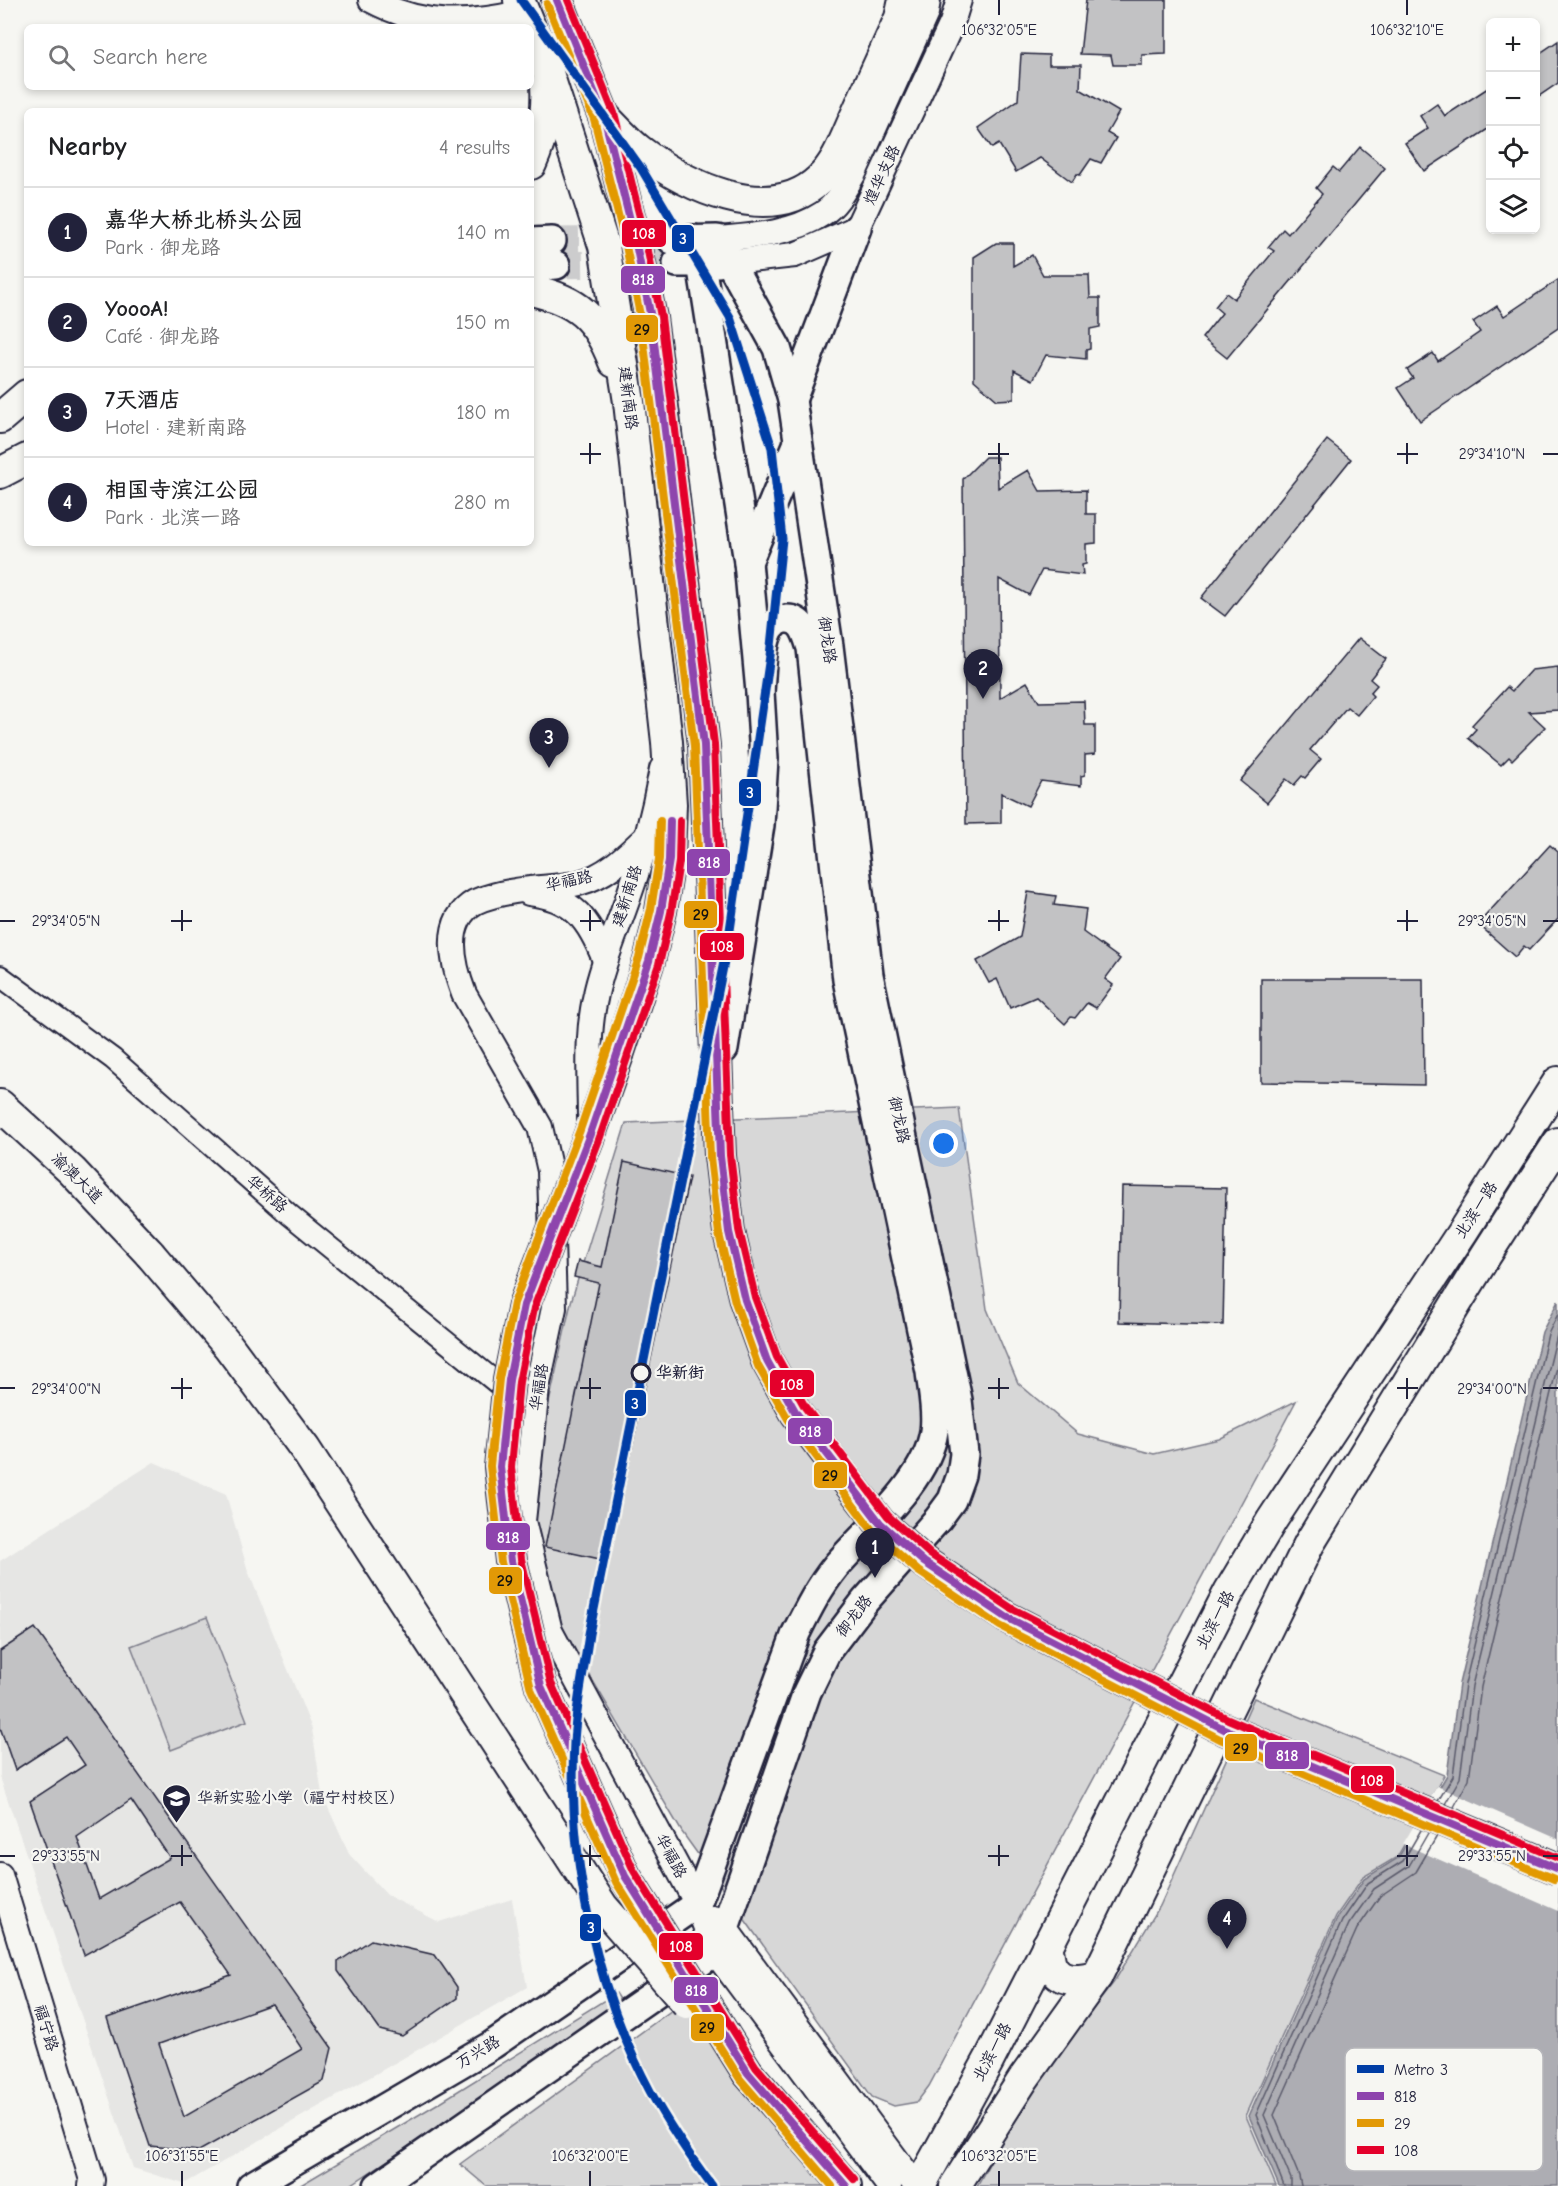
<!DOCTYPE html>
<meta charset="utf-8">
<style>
body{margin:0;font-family:"Comic Neue","LXGW WenKai TC",sans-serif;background:#f2f2f2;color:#202124}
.controls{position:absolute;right:18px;top:18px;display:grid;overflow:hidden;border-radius:9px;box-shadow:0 3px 9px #0003}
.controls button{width:54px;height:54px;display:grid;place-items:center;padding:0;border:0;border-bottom:2px solid #e0e0e0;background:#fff;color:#202124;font:30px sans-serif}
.you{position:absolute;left:944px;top:1144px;width:21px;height:21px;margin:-15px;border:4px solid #fff;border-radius:50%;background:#1a73e8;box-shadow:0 0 0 9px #1a73e833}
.badge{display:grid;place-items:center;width:39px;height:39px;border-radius:50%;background:#22223b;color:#fff;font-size:20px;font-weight:700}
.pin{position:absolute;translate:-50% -50px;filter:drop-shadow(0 2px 3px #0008)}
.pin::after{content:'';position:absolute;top:32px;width:21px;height:18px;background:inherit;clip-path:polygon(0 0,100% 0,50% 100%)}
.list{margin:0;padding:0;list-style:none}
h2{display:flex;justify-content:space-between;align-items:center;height:78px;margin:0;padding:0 24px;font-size:26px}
h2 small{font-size:20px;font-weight:400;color:#757577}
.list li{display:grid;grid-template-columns:39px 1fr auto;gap:18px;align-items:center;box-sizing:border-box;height:90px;padding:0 24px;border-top:2px solid #e0e0e0}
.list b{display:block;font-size:22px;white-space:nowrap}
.list p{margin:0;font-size:20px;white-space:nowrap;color:#757577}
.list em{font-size:20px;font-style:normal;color:#757577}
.icon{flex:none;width:33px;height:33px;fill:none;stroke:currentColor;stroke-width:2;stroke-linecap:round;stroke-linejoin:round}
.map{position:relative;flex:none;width:1558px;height:2186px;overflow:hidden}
.search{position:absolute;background:#fff;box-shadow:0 3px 9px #0003;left:24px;top:24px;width:510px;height:66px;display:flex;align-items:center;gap:15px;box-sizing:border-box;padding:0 21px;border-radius:9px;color:#757577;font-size:22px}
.panel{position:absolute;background:#fff;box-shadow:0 3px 9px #0003;left:24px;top:108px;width:510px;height:438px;border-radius:9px}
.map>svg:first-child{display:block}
.built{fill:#e6e6e4}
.green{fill:#d7d7d7;stroke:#7c7c89;stroke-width:1.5}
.water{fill:#adadb3;stroke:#757583;stroke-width:1.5}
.pier{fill:#f6f6f2}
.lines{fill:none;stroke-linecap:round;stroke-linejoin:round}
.shore{stroke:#5a5a6b;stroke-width:1.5}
.building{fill:#c2c2c4;stroke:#22223b;stroke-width:1.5;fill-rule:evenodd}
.secondary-tunnel{stroke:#cccccd;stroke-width:27;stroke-dasharray:27 14;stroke-linecap:butt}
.minor-casing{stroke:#22223b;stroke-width:24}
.tertiary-casing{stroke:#22223b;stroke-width:28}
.secondary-casing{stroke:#22223b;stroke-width:32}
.primary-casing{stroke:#22223b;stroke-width:34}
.minor{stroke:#f6f6f2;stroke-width:20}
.tertiary{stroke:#f6f6f2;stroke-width:24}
.secondary{stroke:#f6f6f2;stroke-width:27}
.primary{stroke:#f6f6f2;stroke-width:30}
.primary-bridge-casing{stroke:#22223b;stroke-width:34;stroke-linecap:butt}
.primary-bridge{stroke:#f6f6f2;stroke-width:30}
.bus-1-casing{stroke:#f6f6f2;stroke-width:12}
.bus-2-casing{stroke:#f6f6f2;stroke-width:12}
.bus-3-casing{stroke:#f6f6f2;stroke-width:12}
.bus-1{stroke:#8e44ad;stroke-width:8}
.bus-2{stroke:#e29906;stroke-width:8}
.bus-3{stroke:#e4002b;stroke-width:8}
.metro-1-casing{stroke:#f6f6f2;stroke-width:14}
.metro-1{stroke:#003da5;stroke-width:9}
.ticks{fill:none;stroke:#22223b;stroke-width:2}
.stop-dot{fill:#f6f6f2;stroke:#22223b;stroke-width:3}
.labels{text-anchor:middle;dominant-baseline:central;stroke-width:4.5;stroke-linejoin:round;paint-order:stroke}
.street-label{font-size:16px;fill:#22223b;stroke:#f6f6f2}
.stop-label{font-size:16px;font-weight:bold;fill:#22223b;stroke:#f6f6f2;text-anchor:start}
.poi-label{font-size:16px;fill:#22223b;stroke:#f6f6f2;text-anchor:start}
.key{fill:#f6f6f2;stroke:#b6b6bb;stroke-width:1.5}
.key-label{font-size:16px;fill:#22223b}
.ticks-label{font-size:15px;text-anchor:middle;fill:#22223b;stroke:#f6f6f2;stroke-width:4.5;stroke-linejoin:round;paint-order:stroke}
.line-badge{stroke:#f6f6f2;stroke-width:2}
.badge-label{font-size:16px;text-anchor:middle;font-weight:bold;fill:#fff}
.pale-badge-label{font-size:16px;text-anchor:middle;font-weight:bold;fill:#111}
</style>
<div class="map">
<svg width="1558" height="2186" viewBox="0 0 1558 2186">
<rect width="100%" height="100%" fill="#f6f6f2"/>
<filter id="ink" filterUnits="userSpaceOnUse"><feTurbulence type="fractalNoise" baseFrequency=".0167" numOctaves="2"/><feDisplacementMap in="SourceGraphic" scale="12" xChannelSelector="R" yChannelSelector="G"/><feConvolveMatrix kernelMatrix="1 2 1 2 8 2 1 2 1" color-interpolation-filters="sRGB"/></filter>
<g filter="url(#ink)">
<polygon class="built" points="154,1462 226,1494 248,1571 312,1729 322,1794 349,1854 387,1895 439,1922 512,1899 527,1987 184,2184 133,2168 0,1777 0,1561"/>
<g class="green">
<polygon points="959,1108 987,1309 1018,1383 1078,1434 1154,1454 1219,1439 1296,1401 929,2086 917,2102 894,2106 872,2097 682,1832 563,1630 534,1525 547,1412 571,1302 626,1123"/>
<polygon points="207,1617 247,1721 171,1750 131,1646"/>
<polygon points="1254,1698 1444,1775 1397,1857 1363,1877 1336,1916 1246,2116 1276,2186 977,2186 1031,2088 1114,1982 1160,1906"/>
<polygon points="616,1993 623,2004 349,2186 299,2186 442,2101"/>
<polygon points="679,2005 702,2006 853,2186 486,2186 460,2164"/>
</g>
<polygon class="water" points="1558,1301 1558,2186 1279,2186 1249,2116 1337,1918 1364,1879 1398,1858 1447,1775 1459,1684 1542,1332"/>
<polygon class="pier" points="1437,1786 1558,1839 1558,1911 1403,1844"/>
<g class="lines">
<g class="shore">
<polyline points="1438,1801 1453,1776 1465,1684 1548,1334 1558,1314"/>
<polyline points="1445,1804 1460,1778 1472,1686 1558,1331"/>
<polyline points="1454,1807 1469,1779 1481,1687 1558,1363"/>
<polyline points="1284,2186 1256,2115 1342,1921 1368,1883 1403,1861 1421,1830"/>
<polyline points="1291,2186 1291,2179 1264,2115 1349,1924 1374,1889 1409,1866 1428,1833"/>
<polyline points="1301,2186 1299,2176 1274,2115 1357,1929 1380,1896 1416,1872 1437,1836"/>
</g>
</g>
<g class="building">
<polygon points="1086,0 1166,0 1166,54 1142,55 1142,65 1113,65 1111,55 1080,54"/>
<polygon points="1558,41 1558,83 1536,98 1536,56"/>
<polygon points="1021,54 1049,55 1049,65 1081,65 1080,89 1119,112 1107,133 1116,138 1101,163 1091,159 1080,175 1077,174 1072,182 1040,158 1016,172 999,144 992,148 978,128 1018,100"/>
<polygon points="1491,86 1491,127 1424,171 1405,143 1428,128 1420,116 1437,104 1445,116"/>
<polygon points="1360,147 1385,168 1227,358 1202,338 1222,313 1215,307 1226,293 1234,299 1274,251 1268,247 1283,229 1288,234 1322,194 1316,188 1333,167 1339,172"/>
<polygon points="996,243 1013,243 1013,266 1032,255 1043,275 1089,275 1090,298 1100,298 1100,327 1090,329 1090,349 1086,350 1086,359 1046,355 1033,380 1014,370 1014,399 997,400 974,380 974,257"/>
<polygon points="1558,280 1558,328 1420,421 1398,388 1413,378 1407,370 1433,353 1438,361 1480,332 1473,322 1497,306 1504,316"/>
<polygon points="1327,440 1351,459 1225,616 1201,598"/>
<polygon points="985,457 997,457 998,488 1028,470 1040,491 1086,490 1086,514 1096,514 1096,543 1086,544 1086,564 1082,565 1083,575 1042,570 1029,595 999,579 1000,698 1027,682 1039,702 1084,701 1085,725 1095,725 1095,754 1085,755 1085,775 1081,776 1081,786 1041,781 1028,806 1001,793 1001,823 966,824 963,479"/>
<polygon points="1359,638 1386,659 1370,679 1377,685 1370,693 1373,696 1357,715 1347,707 1310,750 1321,759 1305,778 1302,776 1294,785 1286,779 1267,803 1240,781"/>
<polygon points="1558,667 1558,710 1529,712 1545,727 1512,760 1509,757 1501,765 1468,738 1476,729 1472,725 1507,687 1512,691 1531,670"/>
<polygon points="1550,845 1558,852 1558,919 1529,950 1524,946 1515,957 1478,924"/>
<polygon points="1028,892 1056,896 1054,905 1086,909 1083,932 1120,959 1105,979 1113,985 1096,1008 1087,1003 1075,1018 1071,1017 1065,1024 1036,997 1010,1008 997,979 989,983 977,961 1020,937"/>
<polygon points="1261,979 1423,979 1424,1085 1261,1082"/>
<polygon points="624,1162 689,1177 609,1561 545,1547 599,1283 574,1277 578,1261 602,1267"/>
<polygon points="1122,1186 1226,1188 1223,1325 1119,1322"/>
<path d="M35,1628l297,420 -8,33 -125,70 -49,-5 -43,-128 124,-43 -51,-73 -96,53 -54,-154 55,-36 -19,-28 -51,33 -15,-43v-76zM131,1800l39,58 -71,41 -22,-62zM272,2004l30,45 -118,68 -25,-73z"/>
<polygon points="371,1940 435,1955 457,1987 457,1998 402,2036 380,2030 338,1971 338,1962"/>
</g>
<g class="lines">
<g class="secondary-tunnel">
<polyline points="552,241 672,240"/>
<polyline points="556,265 677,263"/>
</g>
<defs>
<polyline id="minor" points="0,976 113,1059 290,1215 534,1413"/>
<g id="tertiary">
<path d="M371,0c52,28 98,25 153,12"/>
<path d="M717,239c35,-3 75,-5 105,-25 15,-9 23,-26 32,-41l72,-160 2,-13"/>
<polyline points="731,262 795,255 857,228 952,23 959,0"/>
<path d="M646,837c-20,19 -40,39 -67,46 -21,5 -43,4 -64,8 -12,2 -29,6 -40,11 -33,19 -22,63 -11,92l76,133 10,44 4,137 -17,80 -14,133 27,110 147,273 18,48 174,234"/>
<path d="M529,893c45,5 60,27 76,67"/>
<path d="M590,1123c0,-43 -4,-87 6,-129 7,-33 21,-64 32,-96 15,-42 26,-86 34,-129"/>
<polyline points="0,1875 92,2180 91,2186"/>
<polyline points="713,1918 725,1928 916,2186"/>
</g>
<g id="secondary">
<polyline points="694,239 701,263 748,562 760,692 764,759 760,825 724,1049"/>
<polyline points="531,242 552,241"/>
<polyline points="677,263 718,263"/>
<polyline points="531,267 556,265"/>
<polyline points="792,400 857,228"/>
<polyline points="748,562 797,445"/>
<path d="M251,2186l241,-141 205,-141 99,-271c12,-24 23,-46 40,-67 32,-37 91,-85 98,-135 3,-19 -2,-40 -4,-59l-83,-392 -36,-332c-4,-12 -8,-30 -25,-29 -26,0 -24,53 -26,73"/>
<polyline points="378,2186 715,1952 725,1928 807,1692 827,1651 865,1601 938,1519 952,1500 961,1475 964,1454 958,1400 869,975 829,646 792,400 777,348 717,239 672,240"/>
</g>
<g id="primary">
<polyline points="519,0 530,27"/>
<polyline points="557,0 604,116 636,244 651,318 662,400 704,745 720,1156 729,1232 745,1300 767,1361 796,1413 842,1474"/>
<polyline points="531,30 544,61 604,246 629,402 667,742 671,804 669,860 661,911 649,961 619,1052"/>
<path d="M604,116c11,11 23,25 36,35 45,34 129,76 179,29 19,-17 27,-44 38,-67 14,-32 29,-64 43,-95l4,-18"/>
<path d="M531,164c11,-25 17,-52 15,-79"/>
<path d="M531,290c47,10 66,28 83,72"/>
<polyline points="0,418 27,395"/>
<polyline points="0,473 27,459"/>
<polyline points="0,1105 72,1171 150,1254"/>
<path d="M1047,1946c2,6 2,15 5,20 9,18 30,13 45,10"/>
<polyline points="748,2073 846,2186"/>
<polyline points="920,2186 989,2060 1229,1592 1272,1520 1463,1231 1558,1082"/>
<polyline points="955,2186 1024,2078 1097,1976 1309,1544 1486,1255 1558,1143"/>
</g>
</defs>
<use href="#minor" class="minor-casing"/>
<use href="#tertiary" class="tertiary-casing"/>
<use href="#secondary" class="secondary-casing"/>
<use href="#primary" class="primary-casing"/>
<use href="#minor" class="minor"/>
<use href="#tertiary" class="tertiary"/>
<use href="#secondary" class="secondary"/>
<use href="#primary" class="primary"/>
<defs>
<g id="primary-bridge">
<polyline points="619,1052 590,1134 524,1305 509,1380 500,1467 511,1561 541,1686 625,1876 748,2073"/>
<polyline points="150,1254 229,1347 305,1449 603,1907 687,2003"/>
<polyline points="842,1474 880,1523 924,1562 1006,1617 1224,1729 1558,1869"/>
</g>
</defs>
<use href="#primary-bridge" class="primary-bridge-casing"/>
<use href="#primary-bridge" class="primary-bridge"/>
<defs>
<g id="bus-1">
<polyline points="557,0 604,116 636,244 651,318 704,745 720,1156 729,1232 745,1300 767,1361 796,1413 880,1523 924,1562 1006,1617 1224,1729 1558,1869"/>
<polyline points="670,821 669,860 661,911 649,961 590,1134 524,1305 509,1380 500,1467 511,1561 541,1686 625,1876 748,2073 846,2186"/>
</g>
<g id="bus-2">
<polyline points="547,4 594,119 626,246 641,320 694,746 710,1157 719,1234 735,1302 758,1366 788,1419 872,1530 918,1571 1000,1626 1220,1739 1554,1879"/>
<polyline points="660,821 659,859 651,909 639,958 580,1130 514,1303 499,1379 490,1466 501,1562 531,1689 616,1882 740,2079 832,2186"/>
</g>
<g id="bus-3">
<polyline points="568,0 614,113 646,241 661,317 714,744 730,1155 739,1230 755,1297 777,1357 805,1407 888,1516 930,1554 1011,1608 1228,1719 1558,1858"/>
<polyline points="680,821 679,862 671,913 659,964 600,1137 534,1308 519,1382 511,1467 521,1559 551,1683 634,1871 756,2067 854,2179"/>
</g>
</defs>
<use href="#bus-1" class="bus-1-casing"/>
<use href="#bus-2" class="bus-2-casing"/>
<use href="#bus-3" class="bus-3-casing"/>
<use href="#bus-1" class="bus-1"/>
<use href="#bus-2" class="bus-2"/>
<use href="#bus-3" class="bus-3"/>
<defs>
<path id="metro-1" d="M521,0l120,168 89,149 42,131 10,91 -12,117 -41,281 -140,697c-5,36 -13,72 -15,108 -6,116 21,246 76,349 18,33 39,64 62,95"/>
</defs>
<use href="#metro-1" class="metro-1-casing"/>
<use href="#metro-1" class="metro-1"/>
</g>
</g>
<path class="ticks" d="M999,0v15M1407,0v15M590,443v21M999,443v21M1407,443v21M580,454h21M988,454h21M1397,454h21M1543,454h15M182,910v21M590,910v21M999,910v21M1407,910v21M0,921h15M171,921h21M580,921h21M988,921h21M1397,921h21M1543,921h15M182,1378v21M590,1378v21M999,1378v21M1407,1378v21M0,1388h15M171,1388h21M580,1388h21M988,1388h21M1397,1388h21M1543,1388h15M182,1845v21M590,1845v21M999,1845v21M1407,1845v21M0,1856h15M171,1856h21M580,1856h21M988,1856h21M1397,1856h21M1543,1856h15M182,2171v15M590,2171v15M999,2171v15"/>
<defs>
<symbol id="school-pin" viewBox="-11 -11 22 30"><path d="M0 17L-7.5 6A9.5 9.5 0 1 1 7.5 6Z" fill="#22223b" stroke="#f6f6f2"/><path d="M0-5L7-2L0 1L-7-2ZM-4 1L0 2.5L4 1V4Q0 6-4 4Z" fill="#fff"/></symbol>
</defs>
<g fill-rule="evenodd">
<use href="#school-pin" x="160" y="1782" width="33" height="45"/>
</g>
<circle class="stop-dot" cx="641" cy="1373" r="9"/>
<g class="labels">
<g class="street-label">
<text transform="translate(882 175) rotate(-65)">煌华支路</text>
<text transform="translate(628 398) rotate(83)">建新南路</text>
<text transform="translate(827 640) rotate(82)">御龙路</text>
<text transform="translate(569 881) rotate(-12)">华福路</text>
<text transform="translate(627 896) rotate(-72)">建新南路</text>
<text transform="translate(899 1120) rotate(78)">御龙路</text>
<text transform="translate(77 1178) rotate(45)">渝澳大道</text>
<text transform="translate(267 1194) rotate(41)">华桥路</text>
<text transform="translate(1476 1210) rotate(-57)">北滨一路</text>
<text transform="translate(539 1387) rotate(-81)">华福路</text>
<text transform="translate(854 1616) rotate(-52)">御龙路</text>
<text transform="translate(1215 1620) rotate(-62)">北滨一路</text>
<text transform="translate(671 1856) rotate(62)">华福路</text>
<text transform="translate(46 2028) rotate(73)">福宁路</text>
<text transform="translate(478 2052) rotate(-31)">万兴路</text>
<text transform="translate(992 2052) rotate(-62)">北滨一路</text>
</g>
<g class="stop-label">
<text x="656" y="1373">华新街</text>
</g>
<g class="poi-label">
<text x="197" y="1798">华新实验小学（福宁村校区）</text>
</g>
</g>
<rect x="1345" y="2048" width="198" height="123" rx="9" class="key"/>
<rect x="1357" y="2065" width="27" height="8" fill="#003da5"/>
<rect x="1357" y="2092" width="27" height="8" fill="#8e44ad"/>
<rect x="1357" y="2119" width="27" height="8" fill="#e29906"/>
<rect x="1357" y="2146" width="27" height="8" fill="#e4002b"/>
<g class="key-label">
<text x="1394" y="2075">Metro 3</text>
<text x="1394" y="2102">818</text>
<text x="1394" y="2129">29</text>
<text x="1394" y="2156">108</text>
</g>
<g class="ticks-label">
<text x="999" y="35">106°32'05"E</text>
<text x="1407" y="35">106°32'10"E</text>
<text x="1492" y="459">29°34'10"N</text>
<text x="66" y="926">29°34'05"N</text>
<text x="1492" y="926">29°34'05"N</text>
<text x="66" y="1394">29°34'00"N</text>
<text x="1492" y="1394">29°34'00"N</text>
<text x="66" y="1861">29°33'55"N</text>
<text x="1492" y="1861">29°33'55"N</text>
<text x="182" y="2161">106°31'55"E</text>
<text x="590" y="2161">106°32'00"E</text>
<text x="999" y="2161">106°32'05"E</text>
</g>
<g class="line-badge">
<rect x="621" y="219" width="46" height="29" rx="6" fill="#e4002b"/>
<rect x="671" y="224" width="24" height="29" rx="6" fill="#003da5"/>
<rect x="620" y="265" width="46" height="29" rx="6" fill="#8e44ad"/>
<rect x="625" y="314" width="34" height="29" rx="6" fill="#e29906"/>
<rect x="738" y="778" width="24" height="29" rx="6" fill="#003da5"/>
<rect x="686" y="848" width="45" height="29" rx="6" fill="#8e44ad"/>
<rect x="683" y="900" width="35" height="29" rx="6" fill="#e29906"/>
<rect x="699" y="932" width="46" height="29" rx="6" fill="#e4002b"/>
<rect x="769" y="1369" width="46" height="29" rx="6" fill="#e4002b"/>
<rect x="624" y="1389" width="23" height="28" rx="6" fill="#003da5"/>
<rect x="787" y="1417" width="46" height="28" rx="6" fill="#8e44ad"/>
<rect x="813" y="1461" width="35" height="28" rx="6" fill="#e29906"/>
<rect x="485" y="1522" width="46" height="29" rx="6" fill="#8e44ad"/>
<rect x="488" y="1566" width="35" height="29" rx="6" fill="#e29906"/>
<rect x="1224" y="1733" width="34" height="29" rx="6" fill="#e29906"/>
<rect x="1264" y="1741" width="46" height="29" rx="6" fill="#8e44ad"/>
<rect x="1350" y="1765" width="45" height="29" rx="6" fill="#e4002b"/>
<rect x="579" y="1913" width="23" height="29" rx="6" fill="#003da5"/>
<rect x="658" y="1932" width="46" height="29" rx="6" fill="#e4002b"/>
<rect x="673" y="1976" width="46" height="28" rx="6" fill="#8e44ad"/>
<rect x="690" y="2013" width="35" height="29" rx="6" fill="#e29906"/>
</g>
<g class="badge-label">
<text x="644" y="239">108</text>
<text x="683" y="244">3</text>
<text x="643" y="285">818</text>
<text x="750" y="798">3</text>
<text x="709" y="868">818</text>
<text x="722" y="952">108</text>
<text x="792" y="1390">108</text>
<text x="635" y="1409">3</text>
<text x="810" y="1437">818</text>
<text x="508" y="1543">818</text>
<text x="1287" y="1761">818</text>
<text x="1372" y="1786">108</text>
<text x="591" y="1933">3</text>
<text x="681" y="1952">108</text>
<text x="696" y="1996">818</text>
</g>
<g class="pale-badge-label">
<text x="642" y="335">29</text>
<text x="701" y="920">29</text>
<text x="830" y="1481">29</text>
<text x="505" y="1586">29</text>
<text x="1241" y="1754">29</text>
<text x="707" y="2033">29</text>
</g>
</svg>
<div class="controls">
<button>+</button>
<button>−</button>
<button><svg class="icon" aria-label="locate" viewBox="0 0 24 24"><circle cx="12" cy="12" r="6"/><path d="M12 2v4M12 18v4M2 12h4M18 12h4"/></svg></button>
<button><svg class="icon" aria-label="layers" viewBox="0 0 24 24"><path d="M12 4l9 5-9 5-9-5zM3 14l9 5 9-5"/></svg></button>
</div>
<div class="you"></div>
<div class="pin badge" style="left:875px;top:1578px">1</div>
<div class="pin badge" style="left:983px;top:699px">2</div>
<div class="pin badge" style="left:549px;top:768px">3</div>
<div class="pin badge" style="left:1227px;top:1949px">4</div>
<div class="search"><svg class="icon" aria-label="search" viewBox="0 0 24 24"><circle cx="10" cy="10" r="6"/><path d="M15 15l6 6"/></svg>Search here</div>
<section class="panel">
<h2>Nearby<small>4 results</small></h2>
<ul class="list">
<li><span class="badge">1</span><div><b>嘉华大桥北桥头公园</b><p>Park · 御龙路</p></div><em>140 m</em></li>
<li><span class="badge">2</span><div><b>YoooA!</b><p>Café · 御龙路</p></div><em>150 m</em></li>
<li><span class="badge">3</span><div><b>7天酒店</b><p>Hotel · 建新南路</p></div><em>180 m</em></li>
<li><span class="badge">4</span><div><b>相国寺滨江公园</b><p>Park · 北滨一路</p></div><em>280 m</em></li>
</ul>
</section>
</div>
